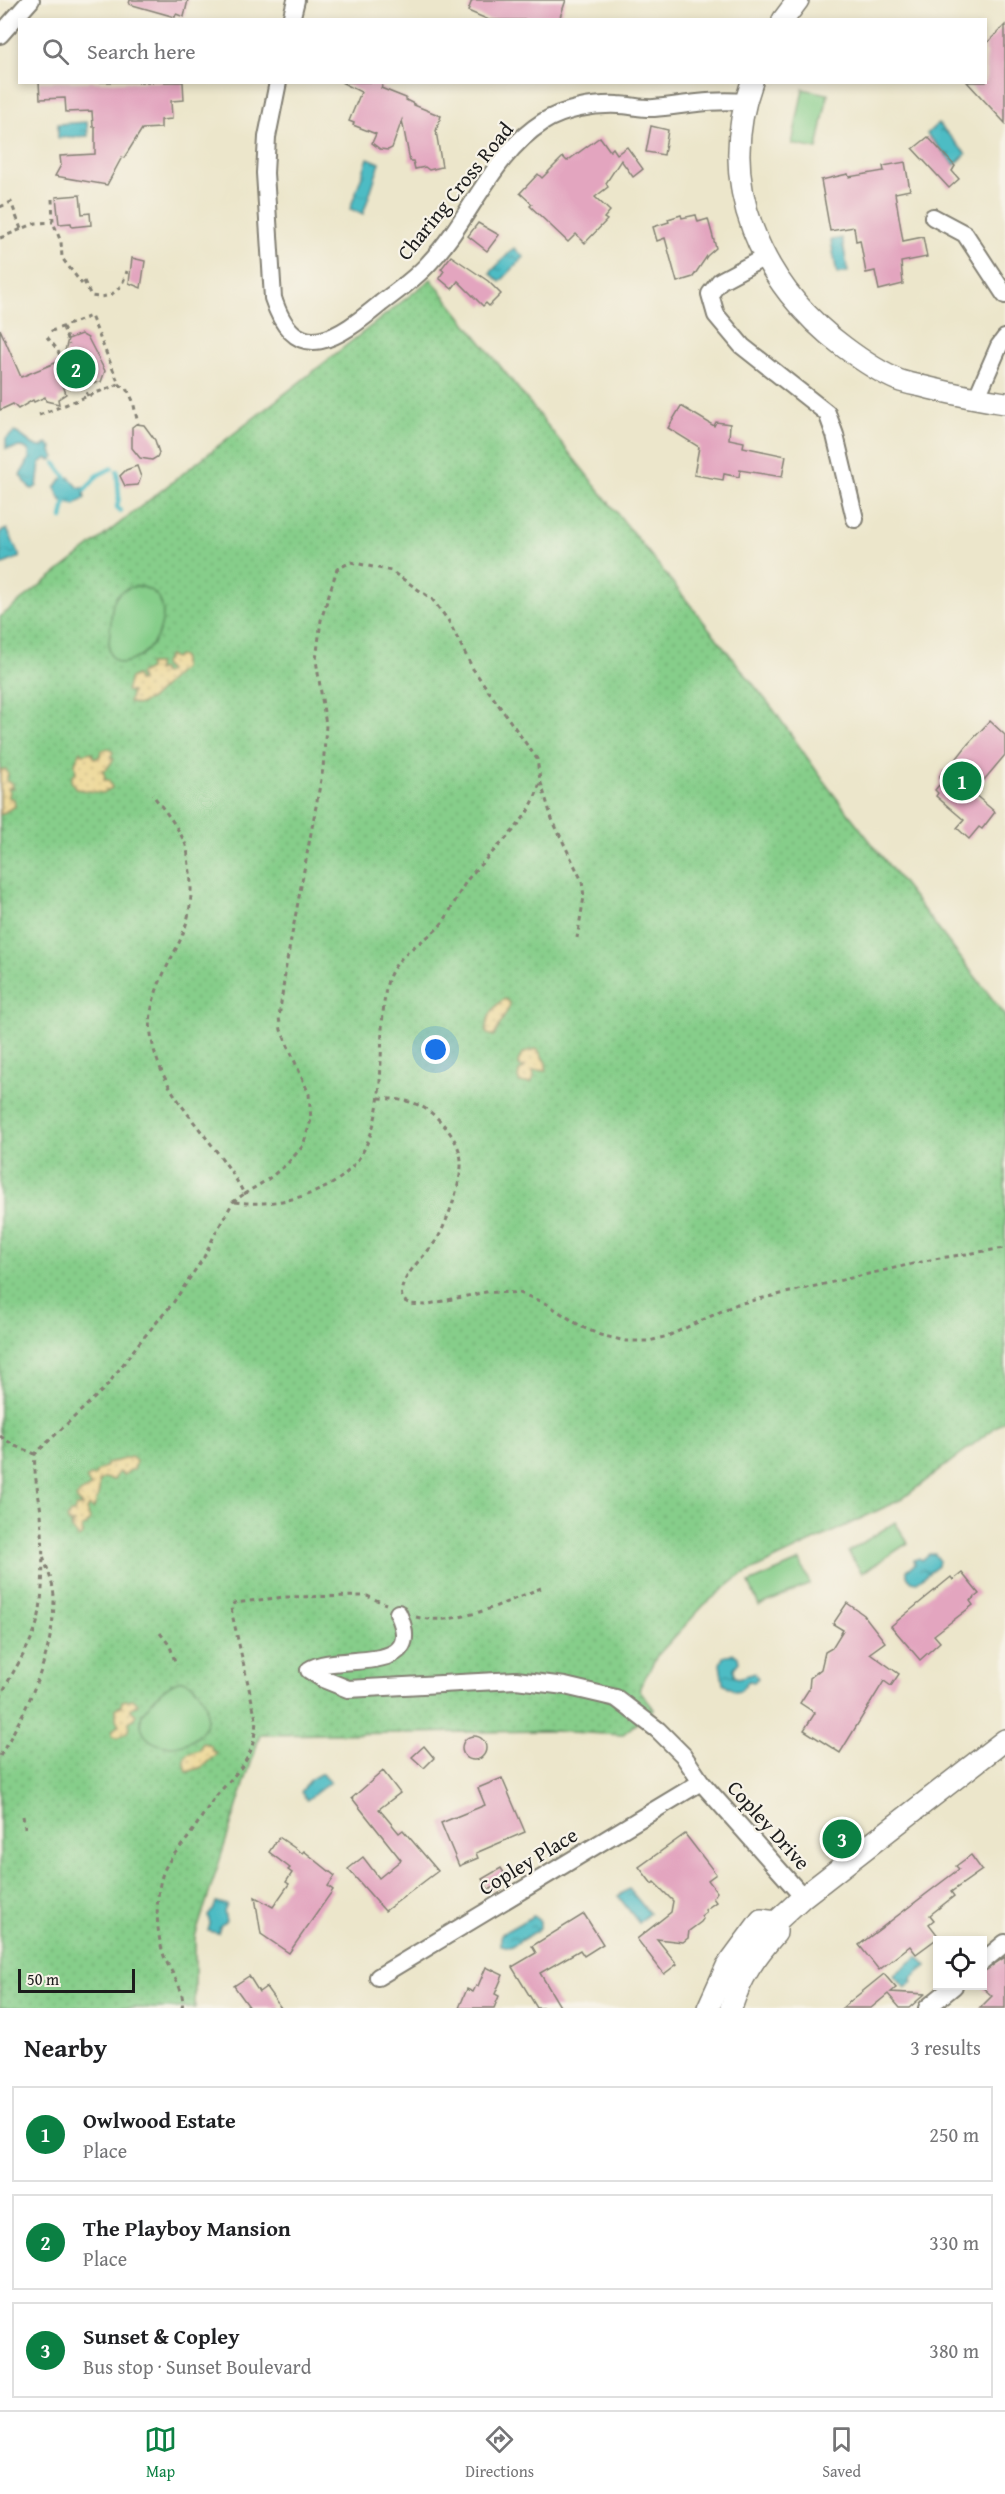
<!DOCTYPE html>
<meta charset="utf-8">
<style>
body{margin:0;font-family:"Gentium Book Plus",serif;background:#f6f6f6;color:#202124}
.controls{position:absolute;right:18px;bottom:18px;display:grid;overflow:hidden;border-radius:0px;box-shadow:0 3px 9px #0003}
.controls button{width:54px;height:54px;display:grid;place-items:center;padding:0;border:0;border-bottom:2px solid #e0e0e0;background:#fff;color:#202124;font:30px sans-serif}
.scale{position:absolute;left:18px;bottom:15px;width:117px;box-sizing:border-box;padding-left:6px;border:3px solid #1c1c1c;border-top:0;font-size:16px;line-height:21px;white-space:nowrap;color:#1c1c1c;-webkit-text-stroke:4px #f7f3e8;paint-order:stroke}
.you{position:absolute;left:436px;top:1050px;width:21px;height:21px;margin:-15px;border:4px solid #fff;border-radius:50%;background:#1a73e8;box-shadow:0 0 0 9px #1a73e833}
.badge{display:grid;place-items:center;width:39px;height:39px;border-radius:50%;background:#0b8043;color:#fff;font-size:20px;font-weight:700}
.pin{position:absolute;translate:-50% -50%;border:3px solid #fff;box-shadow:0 2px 6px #0006}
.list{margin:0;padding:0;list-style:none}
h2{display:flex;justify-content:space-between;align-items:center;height:78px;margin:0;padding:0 24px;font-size:26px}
h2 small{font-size:20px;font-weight:400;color:#757577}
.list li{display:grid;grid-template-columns:39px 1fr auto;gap:18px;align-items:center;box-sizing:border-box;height:96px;margin:0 12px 12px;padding:0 12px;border:2px solid #e0e0e0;border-radius:0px}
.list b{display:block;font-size:22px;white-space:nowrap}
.list p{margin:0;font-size:20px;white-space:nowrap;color:#757577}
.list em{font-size:20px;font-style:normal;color:#757577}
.icon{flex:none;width:33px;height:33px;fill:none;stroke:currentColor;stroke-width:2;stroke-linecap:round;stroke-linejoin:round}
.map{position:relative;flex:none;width:1005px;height:2008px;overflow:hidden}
.search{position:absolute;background:#fff;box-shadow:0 3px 9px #0003;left:18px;right:18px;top:18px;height:66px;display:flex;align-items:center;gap:15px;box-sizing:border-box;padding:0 21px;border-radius:0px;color:#757577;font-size:22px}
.sheet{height:402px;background:#fff}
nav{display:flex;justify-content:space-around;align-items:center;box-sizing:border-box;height:84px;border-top:2px solid #e0e0e0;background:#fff;font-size:16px;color:#757577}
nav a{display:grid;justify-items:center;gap:3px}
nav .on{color:#0b8043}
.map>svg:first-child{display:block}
.grass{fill:url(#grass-dots);stroke:#517553;stroke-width:1.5}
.sand{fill:url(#sand-dots);stroke:#857b5d;stroke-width:1.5}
.green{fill:#86ce8a;stroke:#517553;stroke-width:1.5}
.water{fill:url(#water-ripples);stroke:#356c70;stroke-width:1.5}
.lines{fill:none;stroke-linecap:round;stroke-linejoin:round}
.stream{stroke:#4ebcc4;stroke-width:4.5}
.building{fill:#e3a5bf}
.minor-casing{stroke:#848174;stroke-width:20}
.major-casing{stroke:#848174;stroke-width:24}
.path{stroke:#848174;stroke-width:3;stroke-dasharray:4.5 4.5;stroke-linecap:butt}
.minor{stroke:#fff;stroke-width:16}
.major{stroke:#fff;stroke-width:21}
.labels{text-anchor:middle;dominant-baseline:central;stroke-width:4.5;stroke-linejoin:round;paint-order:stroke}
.street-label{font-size:21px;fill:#1c1c1c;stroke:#f7f3e8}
</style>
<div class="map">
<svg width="1005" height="2008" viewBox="0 0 1005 2008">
<defs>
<pattern id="grass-dots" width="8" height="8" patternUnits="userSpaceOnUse" patternTransform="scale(1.5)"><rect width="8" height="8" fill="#86ce8a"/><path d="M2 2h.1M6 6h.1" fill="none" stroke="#73b076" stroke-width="1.8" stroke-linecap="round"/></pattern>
<pattern id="sand-dots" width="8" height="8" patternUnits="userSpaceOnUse" patternTransform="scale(1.5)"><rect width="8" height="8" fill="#eeda9e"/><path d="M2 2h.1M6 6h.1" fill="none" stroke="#ccba88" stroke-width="1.8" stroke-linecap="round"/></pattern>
<pattern id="water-ripples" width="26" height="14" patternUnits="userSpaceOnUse" patternTransform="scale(1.5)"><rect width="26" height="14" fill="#4ebcc4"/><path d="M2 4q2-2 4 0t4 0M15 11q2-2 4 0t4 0" fill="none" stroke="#40989e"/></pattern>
</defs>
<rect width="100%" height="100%" fill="#f7f3e8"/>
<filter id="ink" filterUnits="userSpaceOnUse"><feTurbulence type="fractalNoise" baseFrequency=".0167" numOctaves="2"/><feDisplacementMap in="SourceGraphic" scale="12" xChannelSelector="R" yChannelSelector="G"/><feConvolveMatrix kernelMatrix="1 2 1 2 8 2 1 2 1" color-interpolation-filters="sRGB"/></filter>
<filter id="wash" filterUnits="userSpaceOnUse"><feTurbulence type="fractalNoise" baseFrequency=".008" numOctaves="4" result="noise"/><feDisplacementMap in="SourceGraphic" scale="24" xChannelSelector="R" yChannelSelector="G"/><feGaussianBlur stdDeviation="1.35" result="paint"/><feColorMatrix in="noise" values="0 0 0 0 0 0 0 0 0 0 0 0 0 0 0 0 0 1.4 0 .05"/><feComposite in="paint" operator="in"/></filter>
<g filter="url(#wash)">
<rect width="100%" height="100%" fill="#ece6cb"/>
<polygon class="grass" points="431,279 773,709 828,787 1005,1015 1005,1420 902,1499 740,1576 704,1605 657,1656 639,1689 654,1709 622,1735 552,1731 260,1735 195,1937 195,2008 0,2008 0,617"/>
<g class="sand">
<polygon points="169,655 174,658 180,656 183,658 183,668 151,699 137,705 129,702 132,692 126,691 130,678 136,675 138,681 141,680 139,674 149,669 149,664 157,664 157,671 162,669 162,673 165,674 169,671 163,665"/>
<polygon points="108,748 113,752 111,757 114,759 106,770 102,770 105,776 104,780 109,780 112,788 103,793 76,789 71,781 73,774 76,774 75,763 81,751 83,754 91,752 95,759 100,756 101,751"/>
<polygon points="0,768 1,770 6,769 8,774 6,781 13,784 11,786 13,788 8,788 10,793 8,797 14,799 15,806 0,815"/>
<path d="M505,999l5,4 -1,4 -15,29 -7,-2c-4,-11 7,-30 18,-35z"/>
<polygon points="535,1049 538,1050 546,1063 546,1070 533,1071 534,1077 531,1083 520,1083 518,1078 519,1072 525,1067 520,1067 518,1062 522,1054 530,1050 531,1052"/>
<path d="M131,1457l5,4 -2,9h-4l-6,5 -5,-3 -5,8 -9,-2 -6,4c2,6 -3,22 -6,27l-4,-3 -3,4 4,9 -4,7 -4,1 1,7 -4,4 -8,-10 2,-1 -2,-2 3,-2h-5l-2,-4 3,-6h4l2,-7h6l-6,-8 4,-5 11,-6 -5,-8 4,-3 4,1 3,-5 9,-6v-2z"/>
<polygon points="133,1699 138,1704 130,1709 136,1715 135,1718 129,1722 128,1731 118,1738 112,1736 113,1730 119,1725 116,1719 116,1708 121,1706 122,1701"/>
<polygon points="202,1743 211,1745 212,1751 216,1752 215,1755 202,1767 187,1772 184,1760 187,1754 200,1750"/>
</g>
<g class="green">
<polygon points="803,89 828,94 817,149 792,144"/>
<path d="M136,586c49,5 23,75 -15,77 -16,-5 -12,-19 -11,-32 3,-23 -3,-38 26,-45z"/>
<polygon points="895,1522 908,1543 862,1573 848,1552"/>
<polygon points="800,1561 810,1584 759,1606 749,1583"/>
<path d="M182,1680c10,2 16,8 21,18 25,56 -73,65 -61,16 10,-13 24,-31 40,-34z"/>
</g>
<g class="water">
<polygon points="87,122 88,136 58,138 58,124"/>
<polygon points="938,123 966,154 955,165 927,134"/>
<polygon points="368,158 380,163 363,214 350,209"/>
<polygon points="842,238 848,272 837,274 831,240"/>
<polygon points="514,248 524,257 500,282 490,273"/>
<path d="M14,432c11,3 17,16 29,15l4,-4 5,4 -1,5 4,5 -4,3 -4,-2 -7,5 -3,23 -4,3 -3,-1 -10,-13c3,-6 19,-25 1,-28 -4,0 -10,2 -15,2v-10z"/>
<polygon points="69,477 79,488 83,487 85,498 75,505 62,502 55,488 61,479"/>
<polygon points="7,529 20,557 1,565 0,532"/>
<polygon points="929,1554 935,1554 939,1560 938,1566 917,1582 912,1581 907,1576 907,1570 915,1564 914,1560 919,1558 922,1560"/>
<polygon points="733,1653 738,1657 739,1662 734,1668 734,1676 738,1678 754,1673 758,1678 754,1682 749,1681 741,1690 735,1691 723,1683 720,1664 723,1657"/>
<polygon points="320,1774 323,1774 330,1782 307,1800 301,1792 311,1779"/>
<polygon points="629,1889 649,1913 639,1923 618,1896"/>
<polygon points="216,1902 227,1905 224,1912 226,1921 220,1926 218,1933 208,1931 210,1924 208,1916 214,1909"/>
<polygon points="533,1916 540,1921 540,1928 537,1931 510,1947 501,1945 501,1934"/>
<polygon points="918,1956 927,1966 912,1978 913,1982 905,1988 894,1975"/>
</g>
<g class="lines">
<g class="stream">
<polyline points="55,463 66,478"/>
<polyline points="117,471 119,497 117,507 120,511"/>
<polyline points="85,490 98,475 112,468"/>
<polyline points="62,518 65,503"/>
</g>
</g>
<g id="blocks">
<g class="building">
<polygon points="130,0 188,0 184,17 176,14 175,17 129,4"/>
<polygon points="472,0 566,0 559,20 489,20 468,11"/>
<polygon points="1005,25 1005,123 967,82 986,82 986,44"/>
<polygon points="39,82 183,82 184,100 171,101 172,119 161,120 161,128 142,129 124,158 122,157 107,185 55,176 61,165 60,156 95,154 95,127 93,127 92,111 66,112 65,98 40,99"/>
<polygon points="341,82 384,82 381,88 406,98 406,100 414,104 414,105 441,116 436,131 442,167 429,170 425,167 415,169 413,161 410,161 402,120 392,148 388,150 380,149 372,143 376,134 353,125 354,123 349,121 361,92"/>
<polygon points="651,126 668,130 664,155 646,152"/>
<polygon points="600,137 610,151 613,148 617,154 627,147 643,169 633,177 621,160 606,183 608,187 595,197 610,211 604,218 607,220 585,243 576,234 568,242 530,206 532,204 520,193 538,174 542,178 563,157 567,161"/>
<polygon points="928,137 955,166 952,171 959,179 949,188 913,149"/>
<polygon points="905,162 910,190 895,193 903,241 923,237 927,257 901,262 903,284 879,290 875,271 866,273 860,240 856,241 854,227 830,231 821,180 848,174 849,177 884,171 883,166"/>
<polygon points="80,195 82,214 90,213 91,225 72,227 71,223 59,224 56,197"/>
<polygon points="681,215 682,218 696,215 698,222 708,219 716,248 707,256 693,277 677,282 665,238 657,241 653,227 669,222 668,219"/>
<polygon points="478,223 499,235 487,251 468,236"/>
<polygon points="451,256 488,281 501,294 489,306 486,303 483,306 458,281 452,289 439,278 444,271 441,269"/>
<polygon points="132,258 145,261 141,288 129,283"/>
<polygon points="0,329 21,377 67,358 65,351 68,339 81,334 88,338 105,371 101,382 79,385 61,379 66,394 58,399 59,404 46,401 45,397 34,402 33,400 18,409 13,404 0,410"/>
<polygon points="681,406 714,426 716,422 730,424 729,439 744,442 743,447 786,456 782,477 740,470 739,477 724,474 723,480 694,475 699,447 668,428"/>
<polygon points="136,424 144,425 155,440 159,453 157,457 152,460 140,458 132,448 132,427"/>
<polygon points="137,466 141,477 138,485 125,486 120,476 126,470"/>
<polygon points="990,721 1005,735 1005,755 973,793 995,812 982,829 979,827 969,839 957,828 964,820 936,796 938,793 935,790 940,784 940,776 943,770 947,771 968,744"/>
<polygon points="962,1573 979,1594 970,1601 973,1605 934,1635 940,1642 920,1660 891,1626 951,1577 953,1580"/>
<polygon points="847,1603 864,1615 885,1642 870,1653 899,1674 891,1686 884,1681 840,1753 804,1730 815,1713 800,1703 809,1689 810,1678 821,1669 825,1652 832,1648 843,1630 833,1624"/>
<circle cx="474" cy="1748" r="12"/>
<polygon points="424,1746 434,1758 424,1768 412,1757"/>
<polygon points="383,1771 400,1793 379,1809 399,1833 403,1830 438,1871 385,1911 348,1869 363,1857 379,1878 401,1860 352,1798"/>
<polygon points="502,1778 525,1832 476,1853 478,1858 459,1866 441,1823 485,1805 478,1788"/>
<polygon points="685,1834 716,1874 708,1880 717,1892 713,1898 716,1902 705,1910 706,1912 701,1916 703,1919 701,1922 689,1931 688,1938 683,1942 657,1939 677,1964 664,1974 637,1939 671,1912 673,1901 654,1882 652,1884 639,1867"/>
<polygon points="279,1837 302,1853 304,1851 335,1876 328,1886 333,1890 289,1953 261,1934 255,1897 273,1907 289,1884 286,1882 292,1873 288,1870 290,1868 269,1852"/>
<polygon points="971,1855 982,1870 951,1892 954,1896 930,1915 934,1920 929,1924 939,1937 916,1954 910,1946 879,1970 859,1945 959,1869 956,1866"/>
<polygon points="501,1868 508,1879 489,1890 482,1879"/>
<polygon points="584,1914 603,1944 584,1956 580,1950 540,1973 561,2008 537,2008 512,1967 536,1953 532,1946"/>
<polygon points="1005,1957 1005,2008 980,2008 992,1996 982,1987 982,1972"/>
<polygon points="486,1967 503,1975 495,1994 499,1996 494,2008 459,2008 467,1989 473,1992 476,1986 478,1986"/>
<polygon points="884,1974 896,1988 891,1992 925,1994 909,2008 900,2008 888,1994 871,2008 842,2008"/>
<polygon points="249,1976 259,1992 266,1987 281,2008 250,2008 234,1986"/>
</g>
</g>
</g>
<g filter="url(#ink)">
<use href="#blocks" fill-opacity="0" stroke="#848174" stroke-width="1.5"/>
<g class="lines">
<defs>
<g id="minor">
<polyline points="291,20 296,0"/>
<polyline points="0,35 31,0"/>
<path d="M278,82l-11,55 -2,36 8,125c23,72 67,39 107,6 17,-13 35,-25 49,-41 41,-43 62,-108 114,-141 21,-13 50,-18 75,-17 12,0 24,4 36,3 31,-3 59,-9 90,-6"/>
<polyline points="933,217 965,234 1005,295"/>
<polyline points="765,257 720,281 710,294 716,315 742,346 827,413 835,435 855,519"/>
<polyline points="976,399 999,346 1005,338"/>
<path d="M398,1613c30,65 -60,38 -89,57l14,9 25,10 168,-9 49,6 51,12 42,32 25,25 18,27 102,115"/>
<polyline points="982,1962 1005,1943"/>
<polyline points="378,1977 701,1782"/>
<polyline points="927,2008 954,1986"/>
</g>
<g id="major">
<polyline points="783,20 798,0"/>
<path d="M752,82c-37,102 9,203 92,265 16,12 35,25 54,33 10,4 21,5 31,8 25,6 50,11 76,15"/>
<polyline points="708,2008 727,1966 761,1920 776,1922 803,1897 1005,1740"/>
<path d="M731,2008c10,-31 24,-51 45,-75v-11"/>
</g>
</defs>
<use href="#minor" class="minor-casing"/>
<use href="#major" class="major-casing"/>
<g class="path">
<polyline points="52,199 53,222 61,242 62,258 82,284"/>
<polyline points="0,207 11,202 21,229"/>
<polyline points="0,238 36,223 53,222"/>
<path d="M84,281l7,15c21,4 31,-7 36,-25"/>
<polyline points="63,327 69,345"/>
<polyline points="47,337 57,349 62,360"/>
<polyline points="83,384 88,396"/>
<polyline points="119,384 129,392 133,401 138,424"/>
<polyline points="39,415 119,384 91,316 49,332"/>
<path d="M379,1098c32,2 47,5 68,31 7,9 14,21 14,33 1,19 -13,57 -22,74 -10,18 -45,43 -36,64l7,4 14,1 62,-13 34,1 27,11 35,23 18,8 26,6h23l19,-5 69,-32 197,-45 71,-11"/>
<polyline points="244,1194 267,1180 287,1164 303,1146 311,1120 309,1094 281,1030 279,1018 286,966 323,769 326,725 316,660 321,620 337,569 351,562 391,571 432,599 448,620 473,669 537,759 540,780 552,819 582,881 584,897 577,938"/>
<path d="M235,1202c31,4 66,-2 93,-16 62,-34 50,-113 55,-173 2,-17 2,-34 13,-48 10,-15 28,-24 41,-36 13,-13 20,-35 31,-50 26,-33 63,-55 72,-98"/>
<polyline points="0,1436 15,1446 35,1454"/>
<path d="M416,1617c41,10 87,-14 125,-29"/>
<polyline points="160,1633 170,1646 176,1665"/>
<path d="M0,1698c13,-30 35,-55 40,-88 4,-31 3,-66 1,-97 -2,-20 -8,-39 -6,-59l71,-67 33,-44 34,-40 31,-46 11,-23 18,-32 11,-8c-27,-55 -85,-96 -93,-160 -4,-31 11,-58 25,-85 14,-27 18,-53 13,-84 -1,-7 -1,-15 -4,-22 -8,-18 -21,-33 -33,-49"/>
<path d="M0,1756c27,-46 54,-102 54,-157 0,-16 -7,-29 -11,-44"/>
<polyline points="23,1816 25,1828"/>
<path d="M182,2008c4,-20 -13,-36 -19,-55 -7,-22 -8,-54 -1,-77 4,-14 16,-26 25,-37 11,-15 20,-32 31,-45 25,-30 36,-34 38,-75l-23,-101 -2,-10 3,-5 50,-6 83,-1 19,8"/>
</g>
<use href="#minor" class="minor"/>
<use href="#major" class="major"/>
</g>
</g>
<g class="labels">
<g class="street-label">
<text transform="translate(455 191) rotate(-51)">Charing Cross Road</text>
<text transform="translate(769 1825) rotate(48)">Copley Drive</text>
<text transform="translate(528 1861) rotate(-31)">Copley Place</text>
</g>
</g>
</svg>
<div class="controls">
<button><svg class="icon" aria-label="locate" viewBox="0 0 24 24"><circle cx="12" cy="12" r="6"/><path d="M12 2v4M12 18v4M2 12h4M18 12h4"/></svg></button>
</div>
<div class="scale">50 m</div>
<div class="you"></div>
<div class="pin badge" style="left:962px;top:781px">1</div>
<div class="pin badge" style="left:76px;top:369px">2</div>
<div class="pin badge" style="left:842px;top:1839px">3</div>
<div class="search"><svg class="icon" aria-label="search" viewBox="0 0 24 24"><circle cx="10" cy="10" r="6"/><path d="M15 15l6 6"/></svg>Search here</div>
</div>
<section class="sheet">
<h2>Nearby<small>3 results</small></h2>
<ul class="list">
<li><span class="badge">1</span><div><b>Owlwood Estate</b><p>Place</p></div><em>250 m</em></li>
<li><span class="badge">2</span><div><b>The Playboy Mansion</b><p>Place</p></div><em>330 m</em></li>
<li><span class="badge">3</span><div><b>Sunset &amp; Copley</b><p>Bus stop · Sunset Boulevard</p></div><em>380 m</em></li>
</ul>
</section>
<nav>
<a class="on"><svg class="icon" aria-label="map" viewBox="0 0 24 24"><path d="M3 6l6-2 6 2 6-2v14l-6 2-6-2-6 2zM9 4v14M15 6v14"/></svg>Map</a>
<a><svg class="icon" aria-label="directions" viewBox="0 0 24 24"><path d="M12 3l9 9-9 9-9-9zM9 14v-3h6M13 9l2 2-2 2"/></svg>Directions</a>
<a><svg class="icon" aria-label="saved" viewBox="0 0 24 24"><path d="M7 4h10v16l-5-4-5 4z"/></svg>Saved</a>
</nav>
